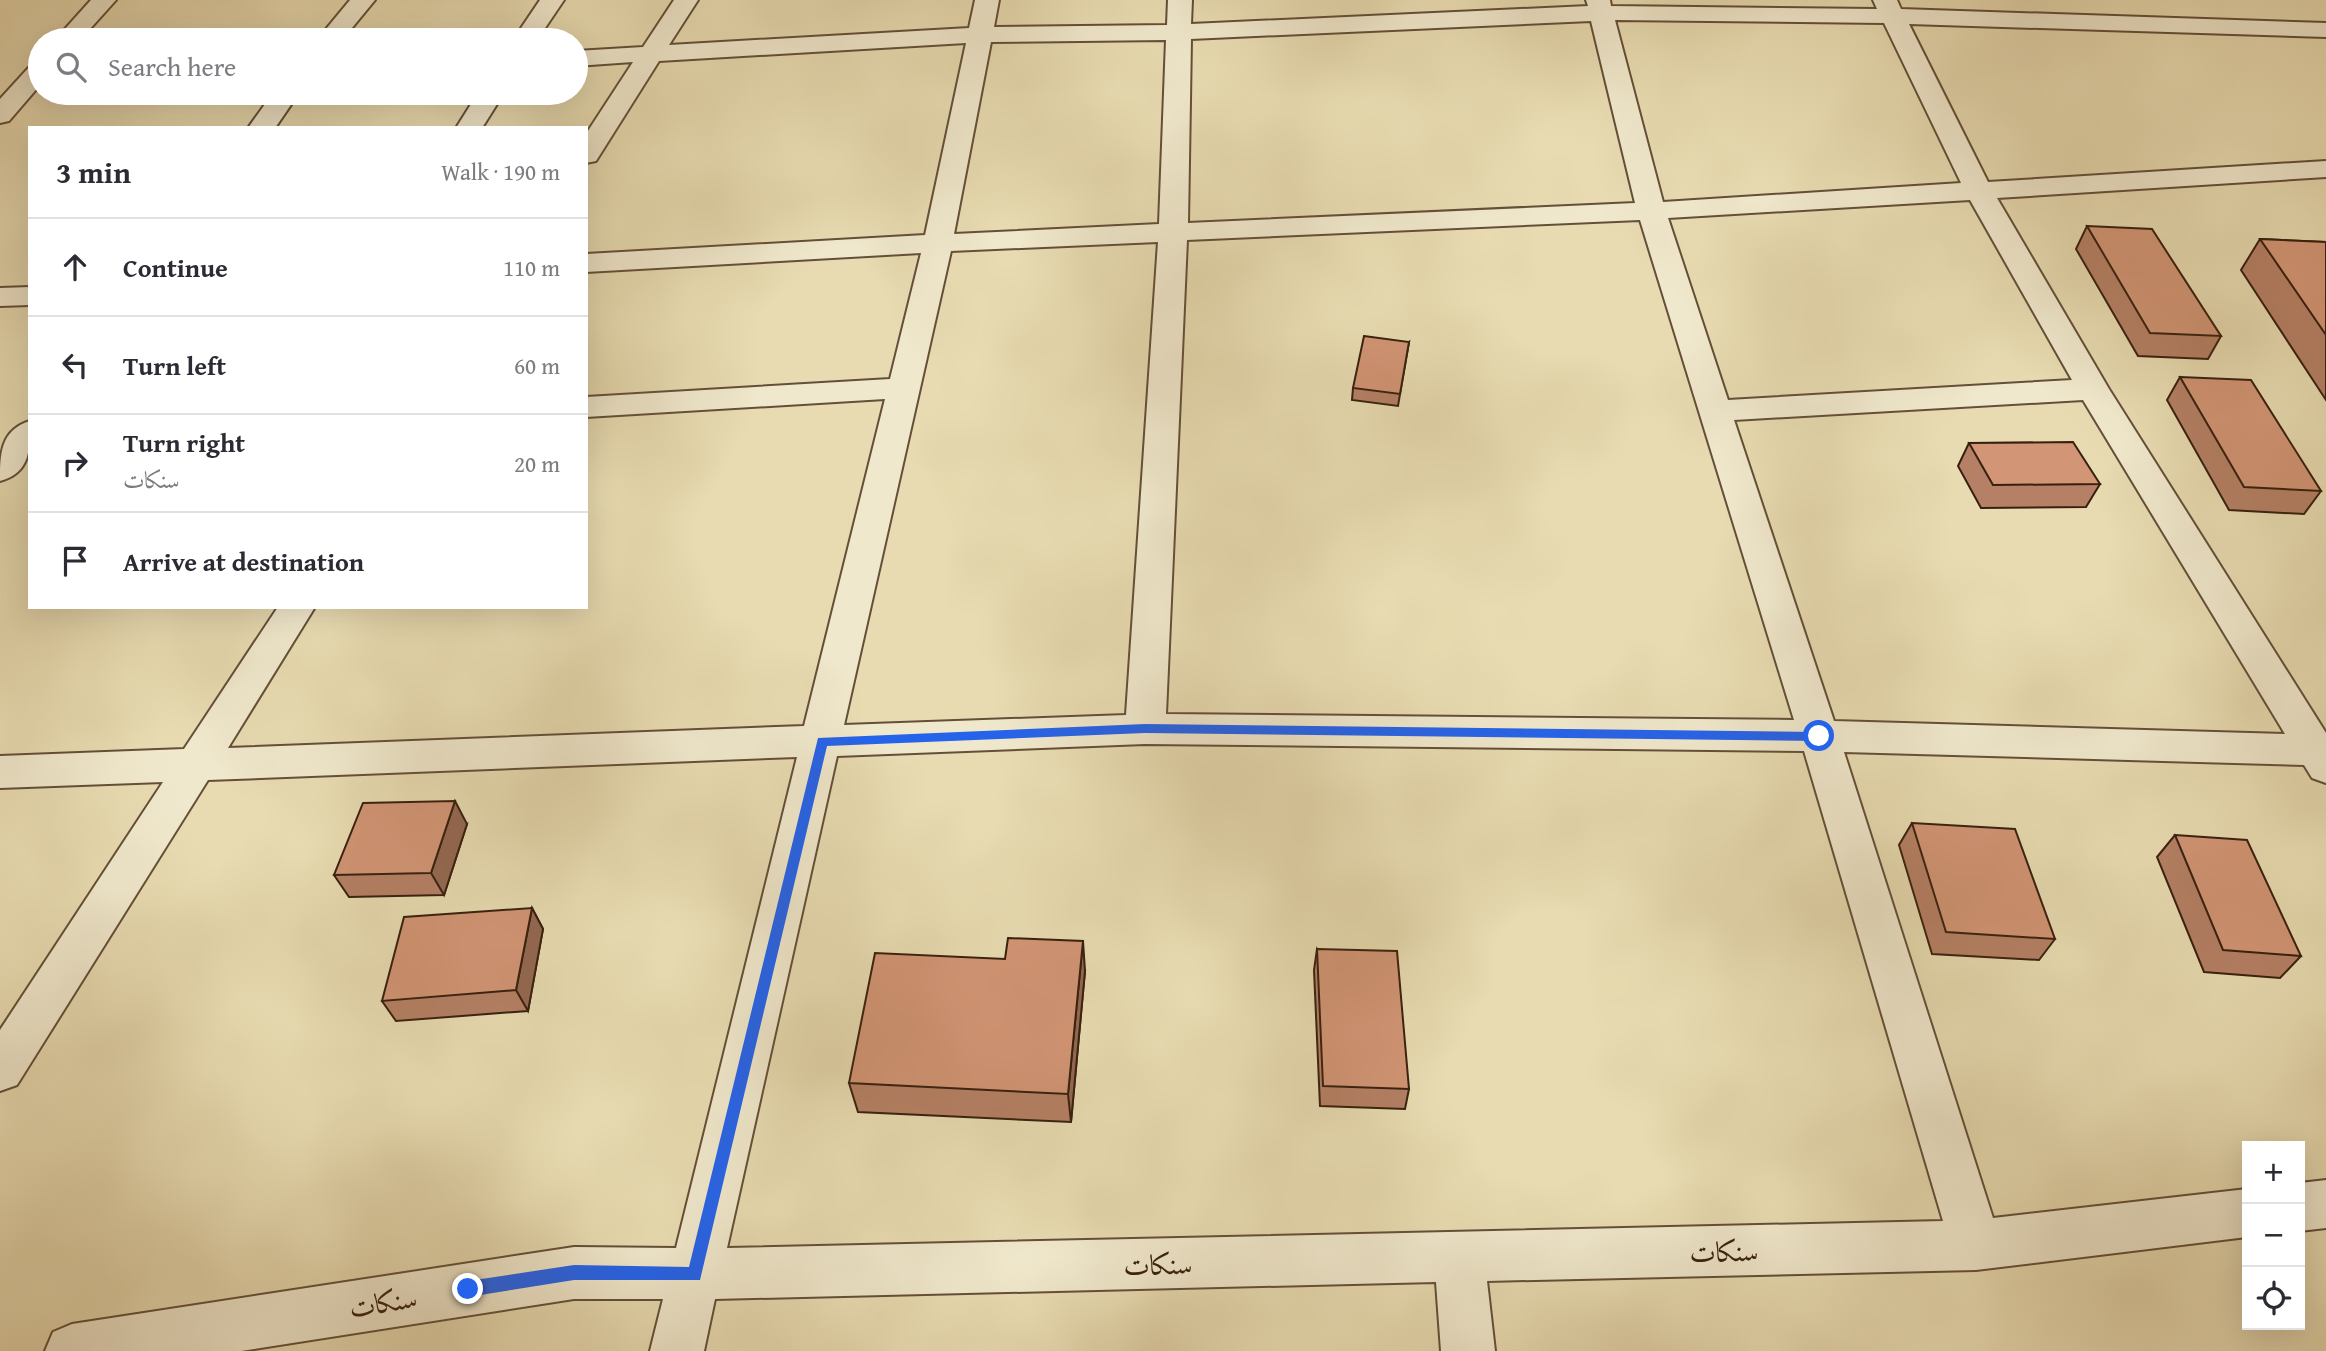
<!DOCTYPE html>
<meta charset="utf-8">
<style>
body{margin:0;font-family:"Gentium Book Plus",Amiri,serif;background:#f7f7f7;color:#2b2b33}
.controls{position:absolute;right:21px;bottom:21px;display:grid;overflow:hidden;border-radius:0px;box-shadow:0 7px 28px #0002}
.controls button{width:63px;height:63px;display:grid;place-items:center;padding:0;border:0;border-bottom:2px solid #e1e1e2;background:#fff;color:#2b2b33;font:35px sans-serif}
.stop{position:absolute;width:21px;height:21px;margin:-16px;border:5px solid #2563eb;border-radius:50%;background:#fff}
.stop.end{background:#2563eb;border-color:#fff;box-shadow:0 2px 7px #0008}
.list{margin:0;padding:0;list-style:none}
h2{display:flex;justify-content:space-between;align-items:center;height:91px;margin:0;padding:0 28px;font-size:30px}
h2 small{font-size:23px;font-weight:400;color:#7c7c81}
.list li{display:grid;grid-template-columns:46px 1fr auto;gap:21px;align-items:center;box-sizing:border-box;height:98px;padding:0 28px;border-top:2px solid #e1e1e2}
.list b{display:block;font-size:26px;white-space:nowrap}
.list p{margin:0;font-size:23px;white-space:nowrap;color:#7c7c81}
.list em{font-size:23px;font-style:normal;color:#7c7c81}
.icon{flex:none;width:38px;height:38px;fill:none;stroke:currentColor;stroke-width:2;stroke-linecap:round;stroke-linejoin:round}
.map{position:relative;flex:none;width:2326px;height:1351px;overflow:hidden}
.search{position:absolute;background:#fff;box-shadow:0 7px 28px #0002;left:28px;top:28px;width:560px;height:77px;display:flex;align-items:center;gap:18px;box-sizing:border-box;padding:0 24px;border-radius:38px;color:#7c7c81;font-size:26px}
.panel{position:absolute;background:#fff;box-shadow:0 7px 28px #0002;left:28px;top:126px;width:560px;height:483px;border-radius:0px}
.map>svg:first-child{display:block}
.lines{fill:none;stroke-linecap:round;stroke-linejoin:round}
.street-casing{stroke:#644f38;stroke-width:4}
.street{fill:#f0e8cc;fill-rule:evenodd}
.wall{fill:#b58065;stroke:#38200f;stroke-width:2}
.shaded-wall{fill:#936852;stroke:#38200f;stroke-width:2}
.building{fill:#d29575;stroke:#38200f;stroke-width:2}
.route{fill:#2563eb}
.labels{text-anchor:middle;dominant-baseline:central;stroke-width:5;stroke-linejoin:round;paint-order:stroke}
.near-street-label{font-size:28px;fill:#38200f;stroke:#f0e8cc}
</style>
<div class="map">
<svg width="2326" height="1351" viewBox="0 0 2326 1351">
<rect width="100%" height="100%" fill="#e8dbb1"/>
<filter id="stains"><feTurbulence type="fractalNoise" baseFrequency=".00286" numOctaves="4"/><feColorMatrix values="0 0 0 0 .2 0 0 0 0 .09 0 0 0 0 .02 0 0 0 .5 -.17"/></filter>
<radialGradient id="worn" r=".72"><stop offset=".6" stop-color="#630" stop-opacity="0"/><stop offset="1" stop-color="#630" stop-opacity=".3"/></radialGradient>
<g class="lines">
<defs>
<g id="street">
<polygon points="91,0 116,0 80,40 55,40"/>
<polygon points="350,0 375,0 342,40 317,40"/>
<polygon points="540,0 564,0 537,40 513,40"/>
<path d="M674,0h24l-29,45 300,-17 6,-28h24l-5,27 173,-2 1,-25h24l-1,24 397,-18 -2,-6h24l1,6 266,3 -4,-9h24l4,9 425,14v14l-417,-13 79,158 338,-21v16l-329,21 112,191 217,344v50l-14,-5 -8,-13 -460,-13 149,466 254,-29v48l-271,33 -489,11 8,70h-54l-5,-69 -721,17 -11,52h-54l13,-52h-89l-333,52h-196l8,-19 19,-8 502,-77 102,1 121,-491 -589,23 -191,305 -17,6v-61l163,-248 -163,6v-32l184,-7 94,-142h37l-87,141 576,-22 81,-327 -299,18v-20l304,-18 31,-126 -335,19v-18l339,-19 41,-192 -307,18 -63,100 -10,2v-29l47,-72 -57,4v-15l67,-4zM1615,20l269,3 77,160 -298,19zM1591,21l44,182 -447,20 3,-184zM1166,40l-7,184 -205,10 37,-192zM1970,200l102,180 -344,20 -60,-182zM1640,220l154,500 -628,-6 21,-474zM1158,242l-32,473 -282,10 107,-474zM2083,400l202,334 -451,-13 -100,-301zM1145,744l659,7 139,470 -1216,27 110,-492z"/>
<polygon points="40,62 40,85 9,121 0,123 0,99 31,65"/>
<polygon points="273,93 299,93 275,128 248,128"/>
<polygon points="478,93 504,93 482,128 456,128"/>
<polygon points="30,287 30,305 0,306 0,288"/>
<path d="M30,421c0,27 1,52 -30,60 0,-26 0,-51 30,-60z"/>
<polygon points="2326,1180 2326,1228 2300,1231 2300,1183"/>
</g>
</defs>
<use href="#street" class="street-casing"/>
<use href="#street" class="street"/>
</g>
<g class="wall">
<polygon points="2087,226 2221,336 2208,359 2138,356 2076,249"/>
<polygon points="2260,239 2326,242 2326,400 2241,270"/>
<polygon points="1409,342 1398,406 1352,400 1353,388"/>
<polygon points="2180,377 2321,491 2304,514 2229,510 2167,400"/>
<polygon points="1969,443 2100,484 2086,507 1981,508 1958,466"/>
<polygon points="1912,823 2055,939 2039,960 1932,954 1899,845"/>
<polygon points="467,824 444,895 349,897 334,875"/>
<polygon points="2175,835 2301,956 2280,978 2204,972 2157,857"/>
<polygon points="532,908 543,929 528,1011 396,1021 382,1001"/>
<polygon points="1317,949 1409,1089 1405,1109 1320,1106 1314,970"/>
<polygon points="1085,971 1071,1122 858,1112 849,1083"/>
</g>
<g class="shaded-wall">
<polygon points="455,801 467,824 444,895 431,873"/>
<polygon points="532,908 543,929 528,1011 516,990"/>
<polygon points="1083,941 1085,971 1071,1122 1068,1094"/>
</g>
<g class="building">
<polygon points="2087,226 2152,229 2221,336 2150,333"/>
<polygon points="2260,239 2326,242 2326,335"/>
<polygon points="1364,336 1409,342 1400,394 1353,388"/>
<polygon points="2180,377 2251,380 2321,491 2244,487"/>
<polygon points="2073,442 2100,484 1993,485 1969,443"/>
<polygon points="455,801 431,873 334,875 363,803"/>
<polygon points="1912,823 2015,829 2055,939 1946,932"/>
<polygon points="2175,835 2247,840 2301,956 2223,950"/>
<polygon points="532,908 516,990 382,1001 404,917"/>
<polygon points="1008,938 1083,941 1068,1094 849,1083 875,953 1005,959"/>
<polygon points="1317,949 1397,951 1409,1089 1323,1086"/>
</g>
<polygon class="route" points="1145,724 1819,732 1825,736 1819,741 1145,733 827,746 700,1280 574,1280 468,1297 462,1294 462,1283 468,1281 574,1265 689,1267 818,738"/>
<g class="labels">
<g class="near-street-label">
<text transform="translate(1724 1251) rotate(-1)">سنكات</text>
<text transform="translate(1158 1264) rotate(-1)">سنكات</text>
<text transform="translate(383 1302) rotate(-9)">سنكات</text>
</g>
</g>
<rect width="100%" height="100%" filter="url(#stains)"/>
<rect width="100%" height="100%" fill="url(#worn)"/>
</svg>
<div class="controls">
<button>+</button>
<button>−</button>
<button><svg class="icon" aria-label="locate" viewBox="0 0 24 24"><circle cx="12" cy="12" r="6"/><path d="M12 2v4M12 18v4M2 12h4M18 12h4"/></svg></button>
</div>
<div class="stop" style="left:1819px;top:736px"></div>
<div class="stop end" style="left:468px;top:1289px"></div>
<div class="search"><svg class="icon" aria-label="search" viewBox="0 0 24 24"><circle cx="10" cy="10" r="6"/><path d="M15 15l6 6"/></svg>Search here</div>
<section class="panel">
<h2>3 min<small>Walk · 190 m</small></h2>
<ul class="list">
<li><svg class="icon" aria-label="ahead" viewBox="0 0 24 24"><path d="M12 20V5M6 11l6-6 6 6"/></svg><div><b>Continue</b></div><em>110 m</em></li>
<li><svg class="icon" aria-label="left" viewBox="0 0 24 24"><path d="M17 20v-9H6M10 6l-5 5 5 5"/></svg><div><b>Turn left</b></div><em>60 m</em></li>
<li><svg class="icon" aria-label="right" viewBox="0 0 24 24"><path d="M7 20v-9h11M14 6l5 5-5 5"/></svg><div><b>Turn right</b><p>سنكات</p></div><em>20 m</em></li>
<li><svg class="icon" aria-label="arrive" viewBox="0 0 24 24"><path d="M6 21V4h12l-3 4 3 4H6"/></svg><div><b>Arrive at destination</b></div></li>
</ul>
</section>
</div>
